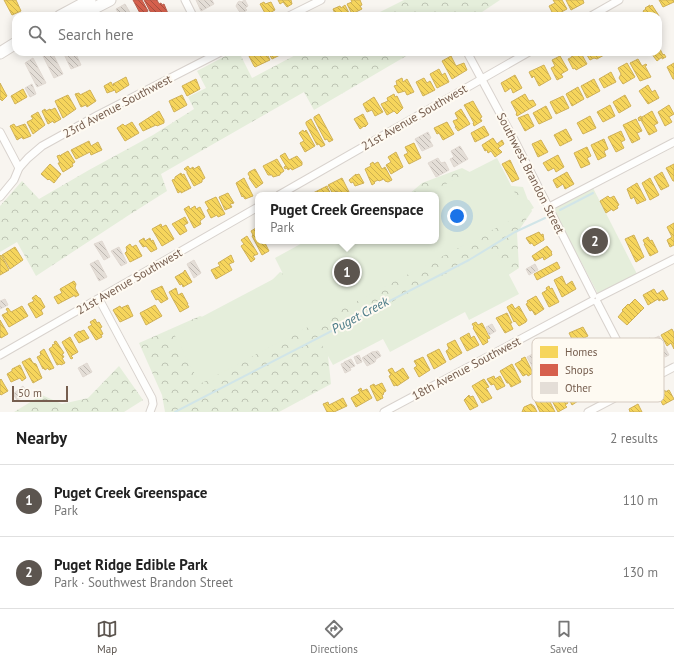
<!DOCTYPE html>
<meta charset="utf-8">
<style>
body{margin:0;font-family:"PT Sans",sans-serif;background:#f6f6f6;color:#222}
.scale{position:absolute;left:12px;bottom:10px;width:56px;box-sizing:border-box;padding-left:4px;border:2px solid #765e4f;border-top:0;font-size:11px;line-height:14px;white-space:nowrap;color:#765e4f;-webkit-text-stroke:3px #fefaf2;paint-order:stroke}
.you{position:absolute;left:457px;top:216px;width:14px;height:14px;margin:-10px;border:3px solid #fff;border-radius:50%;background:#1a73e8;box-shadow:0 0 0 6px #1a73e833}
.badge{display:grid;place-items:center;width:26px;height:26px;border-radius:50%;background:#5c554f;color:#fff;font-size:13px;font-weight:700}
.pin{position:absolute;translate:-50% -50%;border:2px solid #fff;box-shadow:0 1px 4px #0006}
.popup{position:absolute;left:255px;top:192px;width:184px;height:52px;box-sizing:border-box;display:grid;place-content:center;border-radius:8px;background:#fff;filter:drop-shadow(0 1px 3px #0005);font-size:13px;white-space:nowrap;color:#767676}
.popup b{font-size:15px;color:#222}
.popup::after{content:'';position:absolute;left:50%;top:100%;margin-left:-8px;border:8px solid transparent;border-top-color:#fff}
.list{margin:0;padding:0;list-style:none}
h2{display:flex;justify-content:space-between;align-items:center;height:52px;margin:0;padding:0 16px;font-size:17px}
h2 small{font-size:13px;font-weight:400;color:#767676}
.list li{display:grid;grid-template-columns:26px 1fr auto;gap:12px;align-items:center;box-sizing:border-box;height:72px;padding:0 16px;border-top:1px solid #e0e0e0}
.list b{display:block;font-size:15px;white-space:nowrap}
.list p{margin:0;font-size:13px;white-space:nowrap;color:#767676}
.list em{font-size:13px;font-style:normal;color:#767676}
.icon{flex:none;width:22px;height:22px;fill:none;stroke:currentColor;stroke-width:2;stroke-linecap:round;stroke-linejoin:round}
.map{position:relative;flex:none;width:674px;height:412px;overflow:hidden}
.search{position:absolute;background:#fff;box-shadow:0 2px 10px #0003;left:12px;right:12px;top:12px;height:44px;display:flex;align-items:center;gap:10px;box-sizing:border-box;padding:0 14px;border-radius:12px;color:#767676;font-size:15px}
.sheet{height:196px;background:#fff}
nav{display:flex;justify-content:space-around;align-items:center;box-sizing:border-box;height:56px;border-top:1px solid #e0e0e0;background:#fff;font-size:11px;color:#767676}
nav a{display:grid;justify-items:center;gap:2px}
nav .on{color:#5c554f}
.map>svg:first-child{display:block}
.forest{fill:url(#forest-crowns)}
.park{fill:#e5eedb}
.homes{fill:url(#homes-back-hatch);stroke:#d0b158}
.shops{fill:url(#shops-back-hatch);stroke:#b95f4e}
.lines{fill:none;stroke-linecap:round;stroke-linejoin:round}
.stream{stroke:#d1e5e8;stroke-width:2}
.building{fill:url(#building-back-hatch);stroke:#e1d9d2}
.street-casing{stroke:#d8d2cd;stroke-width:9}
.secondary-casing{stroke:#d8d2cd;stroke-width:13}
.street{stroke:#fefefd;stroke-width:7}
.secondary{stroke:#fefefd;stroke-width:11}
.labels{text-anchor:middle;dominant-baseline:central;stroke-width:4;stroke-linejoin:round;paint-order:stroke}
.street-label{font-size:12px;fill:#765e4f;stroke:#fefaf2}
.water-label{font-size:13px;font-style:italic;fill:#4a7a87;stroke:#fefaf2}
.key{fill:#fefaf2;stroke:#d5cbc1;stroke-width:1}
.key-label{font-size:11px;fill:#765e4f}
</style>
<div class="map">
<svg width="674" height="412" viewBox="0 0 674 412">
<defs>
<pattern id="forest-crowns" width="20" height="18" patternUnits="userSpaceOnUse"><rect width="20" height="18" fill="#e5eedb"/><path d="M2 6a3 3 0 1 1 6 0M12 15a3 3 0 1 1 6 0" fill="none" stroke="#bec4b4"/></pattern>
<pattern id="homes-back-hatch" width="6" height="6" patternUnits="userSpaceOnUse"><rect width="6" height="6" fill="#f6d55c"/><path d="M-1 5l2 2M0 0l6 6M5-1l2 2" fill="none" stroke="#ccb04e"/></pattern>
<pattern id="shops-back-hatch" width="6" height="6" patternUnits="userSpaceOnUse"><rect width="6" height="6" fill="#d6604d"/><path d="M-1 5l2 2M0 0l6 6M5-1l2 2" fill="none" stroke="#a94f40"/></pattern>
<pattern id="building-back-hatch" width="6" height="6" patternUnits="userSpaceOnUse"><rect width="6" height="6" fill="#e4ded7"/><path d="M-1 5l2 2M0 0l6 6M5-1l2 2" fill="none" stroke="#bdb7b1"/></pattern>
</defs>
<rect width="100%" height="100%" fill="#f8f5f0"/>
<g class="forest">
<polygon points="404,0 500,0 476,16 372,16"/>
<polygon points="233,52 239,52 252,78 301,52 413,52 314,110 304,92 161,174 167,191 129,215 36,276 17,242 0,252 0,206 22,181 39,199 89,170 153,135 194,109 188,97 206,88 197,71"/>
<polygon points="462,168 493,184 523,187 532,211 517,233 519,268 504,278 408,330 328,356 331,384 279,412 165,412 162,395 139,343 200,316 227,326 280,272 315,286 436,241 436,195 408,195 422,183"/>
<polygon points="119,366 143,400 124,412 14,412 42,395 62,404 88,398"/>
</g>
<g class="park">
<polygon points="497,158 517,197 529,200 534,208 200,384 173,332 283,274 275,258 306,241 436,241 436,195 424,195"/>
<polygon points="593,188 637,274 598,294 553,209"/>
<polygon points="495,248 519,294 469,320 465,312 390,352 383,339 333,365 319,340"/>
</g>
<g class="homes">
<polygon points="4,0 16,0 21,11 12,15"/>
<polygon points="278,0 291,0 292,4 287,7 283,2 280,4"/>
<polygon points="351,0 360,0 362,5 360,6 362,9 352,14 347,4 352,2"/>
<polygon points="553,0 562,0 567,9 554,16 549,6 555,3"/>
<polygon points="566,0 583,0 584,3 571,10"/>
<polygon points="659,0 674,0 674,2 663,7"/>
<polygon points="264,2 265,4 271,2 275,10 266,15 260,4"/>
<polygon points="345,5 350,15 348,16 336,16 333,9 340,6 341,8"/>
<polygon points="650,5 650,7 652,5 659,16 646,16 643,11 646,9 645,8"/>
<polygon points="658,45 663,55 664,54 666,57 662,59 662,57 657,61 651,53 650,54 649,52 658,52"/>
<polygon points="257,52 266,52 270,60 255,67 254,66 249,56"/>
<polygon points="268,52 283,52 284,53 272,59"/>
<polygon points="570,52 581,53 587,64 576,70 575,68 573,69 568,59 572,57"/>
<polygon points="585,52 602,52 604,55 597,59 594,58 590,60"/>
<polygon points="451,56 456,66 464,63 467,70 452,79 442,61"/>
<polygon points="560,56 568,70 561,74 563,77 557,80 551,68 555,66 552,60"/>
<polygon points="638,59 642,66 646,64 647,65 645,66 651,77 640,81 630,63"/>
<polygon points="627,63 635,77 623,84 619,78 621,74 618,68"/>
<polygon points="674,63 674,79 673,79 667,67"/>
<polygon points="544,65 551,79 539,86 534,76 532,78 529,72"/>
<polygon points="439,69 442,75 445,73 449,82 437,88 430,74"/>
<polygon points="611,72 616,82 604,88 599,79"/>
<polygon points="515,75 522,88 513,93 511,88 505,92 501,83"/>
<polygon points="126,77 129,85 116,93 115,90 107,93 104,86 111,82 113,86 114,85 113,84"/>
<polygon points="402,78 403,82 407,79 414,92 407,95 405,91 398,93 394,86 397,85 396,81"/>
<polygon points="424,78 427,83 430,81 435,90 423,96 416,82"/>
<polygon points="196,79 200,89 187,96 182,86"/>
<polygon points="594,79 600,91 587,98 581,86"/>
<polygon points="0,83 7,96 2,101 1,99 0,100"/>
<polygon points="648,85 652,92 655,90 659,98 648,104 639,91"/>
<polygon points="578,87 584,99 572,106 566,94"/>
<polygon points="23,89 27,97 15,104 11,96"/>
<polygon points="90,90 96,101 87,107 86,105 81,107 75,94 79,93 80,95"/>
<polygon points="394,94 395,97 397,96 403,108 397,114 394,111 387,115 381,104 388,101 387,98"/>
<polygon points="525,94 529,101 533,100 536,105 517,116 516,114 517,113 511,102"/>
<polygon points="68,95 76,109 63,118 55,101"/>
<polygon points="182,95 187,105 174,112 169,101"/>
<polygon points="625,95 631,106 619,113 613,102"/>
<polygon points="563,96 569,108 556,114 550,102"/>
<polygon points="374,97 383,112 375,116 372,110 367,112 363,104"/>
<polygon points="473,101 482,117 480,118 482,121 474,126 473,123 474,123 464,105"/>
<polygon points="610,105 615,116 603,122 597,112"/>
<polygon points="669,105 674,114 669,117 672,122 665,126 658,112"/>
<polygon points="546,106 552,118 539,124 533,113"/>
<polygon points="55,108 61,119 54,123 53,121 48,124 42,111 45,109 46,111 50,109 51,110"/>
<polygon points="461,109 470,124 458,131 455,127 456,127 453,121 458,119 455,113"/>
<polygon points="159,111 164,120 164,123 157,126 156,125 143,131 139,124"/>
<polygon points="652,111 658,123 654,125 657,131 649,135 641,120 639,121 638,118 641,116 642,120 642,117"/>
<polygon points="38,112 45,125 33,134 27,122 33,119 31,116"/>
<polygon points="319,114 333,140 329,142 327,139 325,140 314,119 314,117"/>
<polygon points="363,114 368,124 365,127 364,126 360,129 354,119"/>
<polygon points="528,114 534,126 525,131 518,118"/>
<polygon points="590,116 596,128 583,134 577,123"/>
<polygon points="311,119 325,145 321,147 319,144 317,145 306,124 306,122"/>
<polygon points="636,119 642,131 637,133 640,139 632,143 623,125"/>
<polygon points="132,122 139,133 125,141 117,128 123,124 125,126"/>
<polygon points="447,122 454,134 443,140 439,133 437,134 434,128"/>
<polygon points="14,124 16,127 25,124 31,136 23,139 22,137 17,140 10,126"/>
<polygon points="484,126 489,135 475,142 471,133"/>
<polygon points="566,129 572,140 560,146 554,135"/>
<polygon points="303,130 304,132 306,130 315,146 305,152 300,143 304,141 299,133"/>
<polygon points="621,131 625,140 621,142 624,148 616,152 608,137"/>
<polygon points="493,138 497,144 502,140 504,144 498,148 502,152 495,157 491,151 488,153 487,150 485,151 482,145"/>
<polygon points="604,139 608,149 604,151 606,156 598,160 591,145"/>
<polygon points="541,140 548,152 538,157 532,144"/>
<polygon points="89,141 91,146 98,142 102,150 91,155 90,152 76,159 71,150"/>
<polygon points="414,143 421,158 409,164 404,155 408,153 405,147"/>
<polygon points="587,147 591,156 587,158 590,164 581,168 574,153"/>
<polygon points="68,151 75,162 72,164 73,166 63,172 58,163 60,163 57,156 60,155 61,156 61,155"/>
<polygon points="396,152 403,167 391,174 386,165 391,162 388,157"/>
<polygon points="285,153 289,160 297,156 302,162 302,165 292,170 291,168 288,170 287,168 285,169 284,167 286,166 280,156"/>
<polygon points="558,155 564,167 556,172 554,168 548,171 543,163"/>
<polygon points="277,159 284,171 280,174 280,175 273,177 272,175 268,175 263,166"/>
<polygon points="510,160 519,179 512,182 502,164"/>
<polygon points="373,162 374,164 378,162 382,169 385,167 392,180 388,182 385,181 384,179 379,181 378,180 374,182 375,183 372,185 365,169 371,166 370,164"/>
<polygon points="50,164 61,174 54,183 49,179 48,180 41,174"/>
<polygon points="674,164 674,181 673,181 666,168"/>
<polygon points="188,166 190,169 193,167 194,169 199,166 205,178 202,180 202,182 194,186 187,173 187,171 184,169"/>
<polygon points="255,169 263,183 256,188 249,178 250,177 248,174 249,172"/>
<polygon points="567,172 574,184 565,189 563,184 557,188 553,180"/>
<polygon points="662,172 669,186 661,190 654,177"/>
<polygon points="181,173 182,175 184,174 191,188 181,193 181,191 178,193 172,180 175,179 175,177"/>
<polygon points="356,174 356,175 359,174 364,183 355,186 353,182 351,183 349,180"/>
<polygon points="244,178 253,196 245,199 243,196 242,197 236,183"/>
<polygon points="342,178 349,192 344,195 343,193 339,195 337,191 333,194 328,185"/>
<polygon points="650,178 659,195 650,200 642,183"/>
<polygon points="637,183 646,200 637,204 634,197 631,199 627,189"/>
<polygon points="327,186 331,195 314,195 313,193"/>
<polygon points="228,193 234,203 230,204 232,207 225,210 219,197"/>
<polygon points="608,196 610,198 614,196 619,205 617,206 618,208 613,211 612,209 606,213 600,201"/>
<polygon points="216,197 225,214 218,217 217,215 211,218 207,210 209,209 205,202"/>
<polygon points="189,206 190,209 195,206 196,209 200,207 205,217 200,221 201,224 194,228 184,209"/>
<polygon points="185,217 188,223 184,225 187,231 180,235 172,224"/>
<polygon points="674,223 674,245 670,247 667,240 672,237 667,227"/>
<polygon points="161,224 162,227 166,225 174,239 162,246 152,229"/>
<polygon points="256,228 258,231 258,241 264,241 269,251 262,255 252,236 253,235 251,231"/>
<polygon points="539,232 541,235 543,234 544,240 534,246 532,243 530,244 526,238"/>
<polygon points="634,235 644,257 636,262 625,239"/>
<polygon points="247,236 258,254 253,256 255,259 251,262 241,246 244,244 241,240"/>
<polygon points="648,237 650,241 652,240 658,252 650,256 644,244 645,244 643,240"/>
<polygon points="144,238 145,241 150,238 151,241 153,240 157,249 151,252 146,246 143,247 139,241"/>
<polygon points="130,244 132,247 136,245 142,256 130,262 125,253 127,251 126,247"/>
<polygon points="547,246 552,252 551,252 552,255 544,260 543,257 535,261 532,256"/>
<polygon points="15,247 23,260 10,269 2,255"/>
<polygon points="1,255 9,270 0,275 0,256"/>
<polygon points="231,255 234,262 229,264 232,270 216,279 211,270 220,266 218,263"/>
<polygon points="557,262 560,268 537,280 534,274"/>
<polygon points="185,270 192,282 183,287 182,284 180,285 175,277 184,272 184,271"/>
<polygon points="562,276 566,285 572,281 576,289 562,297 554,280"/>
<polygon points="74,281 76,284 75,288 79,295 75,297 75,295 58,304 54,297 62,293 60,289"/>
<polygon points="162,286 168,299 161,303 158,299 156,300 151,291"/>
<polygon points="549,286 550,289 552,288 559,302 549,307 542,293 547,290 546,288"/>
<polygon points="176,288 178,295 182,293 188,304 187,304 189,307 180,312 169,292"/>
<polygon points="654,289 657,294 663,290 668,299 663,301 662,299 659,301 658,299 648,305 643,295"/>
<polygon points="36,295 39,298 40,298 45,307 41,310 43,314 36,318 28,304 34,301 32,298"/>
<polygon points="536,296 544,309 535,315 532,310 530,311 526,304 528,303 527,301"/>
<polygon points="635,299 644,308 627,325 618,317 623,311 622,310 628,304 629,305"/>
<polygon points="512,304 515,309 519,306 527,320 526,322 519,326 515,321 514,322 507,307"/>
<polygon points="128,305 133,316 120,322 113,310 120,306 121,308"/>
<polygon points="155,305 162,316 146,325 140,313"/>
<polygon points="22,306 28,316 9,327 2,315 8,312 6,309 8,308 11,312"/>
<polygon points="507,313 512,323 510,323 513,329 505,333 496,318"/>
<polygon points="95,319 97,323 99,322 102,327 100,328 103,334 101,335 102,337 96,340 88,327 92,325 90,322"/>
<polygon points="0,320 8,334 1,338 0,337"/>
<polygon points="476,322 478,325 482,323 490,338 487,339 488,342 483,345 473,328 474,327 472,324"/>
<polygon points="583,327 588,336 574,343 569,333"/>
<polygon points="672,329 674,333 674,349 671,343 667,346 661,335"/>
<polygon points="84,330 89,338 79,343 74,335 79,331 79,332"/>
<polygon points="469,333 471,338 474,336 479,345 467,351 460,338"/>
<polygon points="70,337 78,352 71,356 73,358 71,359 62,342"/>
<polygon points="455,340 462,353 450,360 446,351 449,349 447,344"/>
<polygon points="56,341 64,353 62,354 64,357 62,358 65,363 61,365 60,364 57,365 49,349 53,346 52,345 55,344 54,342"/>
<polygon points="642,341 654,360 647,364 643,358 639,360 633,350 639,347 638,344"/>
<polygon points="600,348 605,356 594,362 592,359 590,360 588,355"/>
<polygon points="44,349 54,368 49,370 48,368 45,370 44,368 43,369 37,357 41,355 40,352"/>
<polygon points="439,349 446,362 434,369 427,355"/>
<polygon points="423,357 430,370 419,377 414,368 417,366 414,361"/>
<polygon points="525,357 533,373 528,376 527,374 523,376 515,364 522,360 521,359"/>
<polygon points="30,358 33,363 36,364 42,378 33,383 22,362"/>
<polygon points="512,364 521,382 511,387 509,383 507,383 500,371"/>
<polygon points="20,365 26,378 22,381 20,378 11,382 7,374 12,371 12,369"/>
<polygon points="613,366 618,373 617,374 619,379 609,385 602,372"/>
<polygon points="392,368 395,373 403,368 409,378 397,386 396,385 394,386 389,376 391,375 388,370"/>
<polygon points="588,373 590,376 589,377 598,392 591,395 589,391 586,395 584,395 577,382 588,377 586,374"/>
<polygon points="494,376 495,379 500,376 505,386 497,390 494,384 491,385 487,379"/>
<polygon points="1,379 8,391 1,395 0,394 0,380"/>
<polygon points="484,379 489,387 486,388 492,398 482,403 472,386"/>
<polygon points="382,383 386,391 383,393 384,394 382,395 383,398 377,401 370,386 374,384 375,386"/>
<polygon points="575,383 582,397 579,399 576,398 578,401 572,405 563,388"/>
<polygon points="557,385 568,403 565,405 567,407 558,412 550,397 554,395 551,391 557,387 554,388 553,387"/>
<polygon points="361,388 362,391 367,389 372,398 356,407 351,398 360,393 358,390"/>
<polygon points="665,390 665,392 669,390 674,399 663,405 658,396"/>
<polygon points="469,395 470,397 473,396 478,406 470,410 464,400"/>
<polygon points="343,398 347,406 334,412 327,412 323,404 328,402 329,405"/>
<polygon points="541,398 542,401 548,398 555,412 540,412 535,401"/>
<polygon points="531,404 534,406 537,412 522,412 524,407"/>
<polygon points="638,404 642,412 630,412 629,409"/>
</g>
<g class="shops">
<polygon points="133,0 142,0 148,11 141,15"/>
<polygon points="144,0 157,0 159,4 161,3 162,5 164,4 169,16 146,16 151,13"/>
</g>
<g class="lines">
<g class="stream">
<polyline points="560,210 593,193"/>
<polyline points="175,412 469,260 515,232 545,218"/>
</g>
</g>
<g class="building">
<polygon points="196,0 212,0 214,4 201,11"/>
<polygon points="245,0 248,6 245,8 247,10 241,14 236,6 238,2 240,1 241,2"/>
<polygon points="125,4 132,16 120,16 116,9"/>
<polygon points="45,52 52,52 63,74 54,78 42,54"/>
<polygon points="63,52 75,52 81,65 71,69"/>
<polygon points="33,58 46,83 37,87 25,63"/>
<polygon points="32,84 36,94 30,97 25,88"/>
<polygon points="428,132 431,138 429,139 433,146 422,151 415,139"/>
<polygon points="460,146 468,159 454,167 450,159 454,157 451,151"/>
<polygon points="438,158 441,163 445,162 449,170 436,177 428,163"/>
<polygon points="102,241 110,257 104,260 94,244"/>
<polygon points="119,247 127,263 121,266 111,251"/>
<polygon points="98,260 107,277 99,281 90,264"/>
<polygon points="194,260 201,273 194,278 187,264"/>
<polygon points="535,264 538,270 529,275 526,269"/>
<polygon points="5,299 8,305 0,309 0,301"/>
<polygon points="492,324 496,331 489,335 486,327"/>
<polygon points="659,336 669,355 665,357 663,353 662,354 663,356 656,359 646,340 650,338 651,340"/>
<polygon points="563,349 571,359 571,362 570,363 572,368 566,371 567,372 558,377 553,368 562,364 556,356 556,353"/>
<polygon points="540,350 551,370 538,377 527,357"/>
<polygon points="378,351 381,356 376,359 375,362 367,366 362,358 372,352"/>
<polygon points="359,355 362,362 357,364 354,357"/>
<polygon points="351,359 355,366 350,368 351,370 345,373 341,364 344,363 344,362"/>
<polygon points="87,363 92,372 83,377 78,368"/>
<polygon points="23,386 28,394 17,400 13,394"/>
</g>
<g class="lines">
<defs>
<g id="street">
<polyline points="185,0 193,16"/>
<polyline points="289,16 321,0"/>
<polyline points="591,16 619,0"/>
<polyline points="467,52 517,145 593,295"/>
<polyline points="0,132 19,168"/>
<polyline points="279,195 529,52"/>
<polyline points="0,197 14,180 19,168 28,158 42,146 98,115 221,52"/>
<polyline points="549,207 674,142"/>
<polyline points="599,297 674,259"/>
<polyline points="99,299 152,398 153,404 150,412"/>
<polyline points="597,302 640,385"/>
<polyline points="0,355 258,207"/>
<polyline points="384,412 592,301"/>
<polyline points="588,412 674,367"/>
</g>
<g id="secondary">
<polyline points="60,16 90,0"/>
<polyline points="79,16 110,0"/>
<polyline points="0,53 16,43"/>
</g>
</defs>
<use href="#street" class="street-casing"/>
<use href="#secondary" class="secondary-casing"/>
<use href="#street" class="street"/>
<use href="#secondary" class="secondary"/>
</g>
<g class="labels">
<g class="street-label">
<text transform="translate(117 106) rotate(-28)">23rd Avenue Southwest</text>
<text transform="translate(414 117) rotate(-30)">21st Avenue Southwest</text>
<text transform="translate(531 173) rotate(63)">Southwest Brandon Street</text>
<text transform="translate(129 281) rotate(-30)">21st Avenue Southwest</text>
<text transform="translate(466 368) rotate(-28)">18th Avenue Southwest</text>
</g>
<g class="water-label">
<text transform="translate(360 315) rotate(-28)">Puget Creek</text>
</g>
</g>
<rect x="532" y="338" width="132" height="64" rx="6" class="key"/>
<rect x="540" y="346" width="18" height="12" fill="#f6d55c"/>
<rect x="540" y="364" width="18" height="12" fill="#d6604d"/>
<rect x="540" y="382" width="18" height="12" fill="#e4ded7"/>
<g class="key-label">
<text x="565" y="356">Homes</text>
<text x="565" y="374">Shops</text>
<text x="565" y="392">Other</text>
</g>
</svg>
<div class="scale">50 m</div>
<div class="you"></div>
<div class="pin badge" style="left:347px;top:272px">1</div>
<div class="popup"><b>Puget Creek Greenspace</b>Park</div>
<div class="pin badge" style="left:595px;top:241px">2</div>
<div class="search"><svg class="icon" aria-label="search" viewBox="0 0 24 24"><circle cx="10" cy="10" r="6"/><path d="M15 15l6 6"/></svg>Search here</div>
</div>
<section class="sheet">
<h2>Nearby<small>2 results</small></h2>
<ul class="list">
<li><span class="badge">1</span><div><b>Puget Creek Greenspace</b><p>Park</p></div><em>110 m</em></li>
<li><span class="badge">2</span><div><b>Puget Ridge Edible Park</b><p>Park · Southwest Brandon Street</p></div><em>130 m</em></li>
</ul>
</section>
<nav>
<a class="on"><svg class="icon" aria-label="map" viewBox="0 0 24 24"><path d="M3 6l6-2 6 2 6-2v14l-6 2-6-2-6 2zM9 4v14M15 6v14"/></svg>Map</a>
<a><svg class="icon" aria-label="directions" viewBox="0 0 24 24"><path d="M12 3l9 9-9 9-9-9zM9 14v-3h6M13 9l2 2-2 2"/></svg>Directions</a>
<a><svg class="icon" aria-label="saved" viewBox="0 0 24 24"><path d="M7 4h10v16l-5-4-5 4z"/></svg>Saved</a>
</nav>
